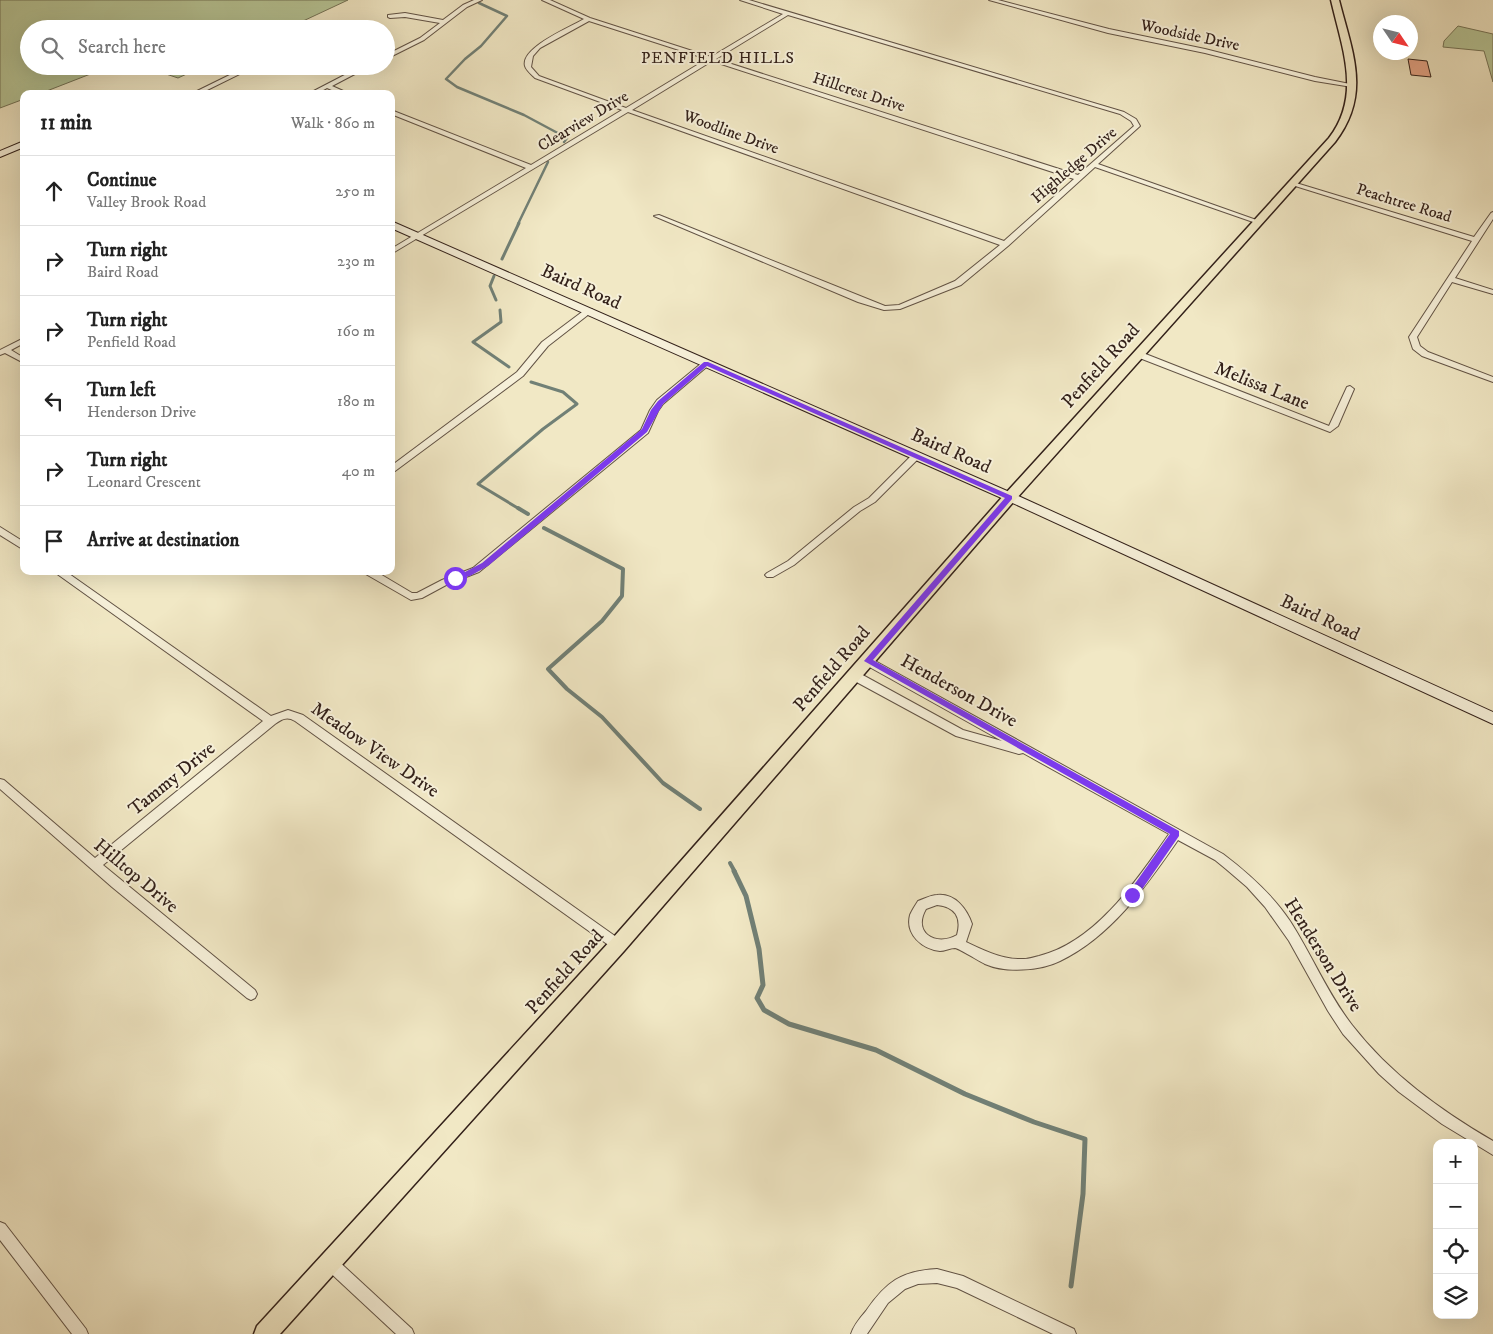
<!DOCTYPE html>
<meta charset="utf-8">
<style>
body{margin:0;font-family:"IM FELL DW Pica",serif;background:#f2f2f2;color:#222}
.controls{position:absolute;right:15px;bottom:15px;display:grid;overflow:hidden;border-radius:10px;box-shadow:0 5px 20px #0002}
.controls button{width:45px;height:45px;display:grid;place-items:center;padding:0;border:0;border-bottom:1px solid #e0e0e0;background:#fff;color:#222;font:25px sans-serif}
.compass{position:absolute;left:1373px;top:15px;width:45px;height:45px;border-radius:50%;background:#fff;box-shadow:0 5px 20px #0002;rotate:125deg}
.stop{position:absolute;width:15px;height:15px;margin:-11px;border:4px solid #7c3aed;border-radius:50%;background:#fff}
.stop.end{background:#7c3aed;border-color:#fff;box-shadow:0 1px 5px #0008}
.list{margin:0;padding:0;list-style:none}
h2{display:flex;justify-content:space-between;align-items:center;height:65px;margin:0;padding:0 20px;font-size:21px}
h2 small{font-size:16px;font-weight:400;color:#767676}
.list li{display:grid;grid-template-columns:32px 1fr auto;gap:15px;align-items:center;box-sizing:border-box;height:70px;padding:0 20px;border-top:1px solid #e0e0e0}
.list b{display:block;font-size:19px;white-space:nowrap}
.list p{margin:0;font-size:16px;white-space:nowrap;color:#767676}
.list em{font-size:16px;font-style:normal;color:#767676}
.icon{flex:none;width:28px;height:28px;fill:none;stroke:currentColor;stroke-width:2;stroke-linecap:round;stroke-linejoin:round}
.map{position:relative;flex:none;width:1493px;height:1334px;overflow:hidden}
.search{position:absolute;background:#fff;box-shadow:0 5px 20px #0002;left:20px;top:20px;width:375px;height:55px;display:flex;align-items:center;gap:12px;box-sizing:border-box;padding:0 18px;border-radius:28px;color:#767676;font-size:19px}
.panel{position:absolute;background:#fff;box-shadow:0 5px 20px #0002;left:20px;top:90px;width:375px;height:485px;border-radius:10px}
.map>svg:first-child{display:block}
.green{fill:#b7c697;stroke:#757458}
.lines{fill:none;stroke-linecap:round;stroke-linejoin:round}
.stream-far3{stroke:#718076;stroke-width:2.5}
.stream-far2{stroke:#718076;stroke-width:3}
.stream-far1{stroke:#718076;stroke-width:4}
.stream{stroke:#718076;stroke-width:5}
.building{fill:#e8a789;stroke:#33211a}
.street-casing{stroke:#625345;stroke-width:2}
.secondary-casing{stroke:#33211a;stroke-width:2}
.primary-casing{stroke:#33211a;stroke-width:3}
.street{fill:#f6f0d9;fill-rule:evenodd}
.secondary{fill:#f6f0d9;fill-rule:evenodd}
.primary{fill:#f1e8c5;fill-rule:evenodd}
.route{fill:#7c3aed}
.labels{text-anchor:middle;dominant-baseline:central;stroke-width:4;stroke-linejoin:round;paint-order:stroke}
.far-street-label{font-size:16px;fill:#33211a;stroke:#f6f0d9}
.far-neighbourhood-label{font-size:16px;letter-spacing:1px;fill:#33211a;stroke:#f6f0d9}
.street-label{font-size:19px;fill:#33211a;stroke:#f6f0d9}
</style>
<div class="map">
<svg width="1493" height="1334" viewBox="0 0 1493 1334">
<rect width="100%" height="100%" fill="#f1e8c5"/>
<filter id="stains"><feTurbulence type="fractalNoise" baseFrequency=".004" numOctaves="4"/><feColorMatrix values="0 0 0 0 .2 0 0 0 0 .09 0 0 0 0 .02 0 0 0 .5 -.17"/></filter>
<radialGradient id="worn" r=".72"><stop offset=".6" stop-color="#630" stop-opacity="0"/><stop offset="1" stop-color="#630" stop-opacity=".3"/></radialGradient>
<g class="green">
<polygon points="0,0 348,0 286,29 29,29 29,66 111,66 39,94 24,94 24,99 0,108"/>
<polygon points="1458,26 1493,34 1493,82 1484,51 1443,47 1444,41"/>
<polygon points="142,66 204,66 178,78"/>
</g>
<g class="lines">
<g class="stream-far3">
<polyline points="479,3 507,16 481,46 465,59 446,79 457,87 524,115 567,138 564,142"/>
<polyline points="518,224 548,162"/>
</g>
<g class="stream-far2">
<polyline points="502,259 519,223"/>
<polyline points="494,276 490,286 496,300"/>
<polyline points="500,310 501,322 473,342 509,367"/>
<polyline points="521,510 478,484 543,429 577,404 563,392 531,382"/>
</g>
<g class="stream-far1">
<polyline points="518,508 528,514"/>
<polyline points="544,528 623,569 622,596 602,621 548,669 567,689 602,717 663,783 700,809"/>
<polyline points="730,863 735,872"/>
</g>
<polyline class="stream" points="734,871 746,896 759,949 763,985 757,998 764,1010 789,1024 876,1050 965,1094 1034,1122 1085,1139 1083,1194 1071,1286"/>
</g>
<polygon class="building" points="1408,59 1427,61 1431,77 1411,75"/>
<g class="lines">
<defs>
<g id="street">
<polygon points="474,0 482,0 467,7 424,40 386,59 386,55 420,38 440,23 405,17 390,18 388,17 388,15 405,13 443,20 463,5"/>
<path d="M542,0h8l40,18 121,39 72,-43 -43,-14h9l375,112 12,7 4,7 -42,38 164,58 -6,1 -161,-56 -87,79 -47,39 -61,24 -16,1 -26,-8 -204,-86 5,-1 226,91 14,-1 56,-24 45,-36 -372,-133 -237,142v-5l135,-81 -135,-54v-4l140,55 91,-55 -87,-32c-3,-3 -9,-8 -10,-12 -5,-18 45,-39 59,-47zM788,15l332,99 11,7 3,5 -56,49 -362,-116zM589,21l118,38 -81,49 -87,-32 -8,-9 2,-11 7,-8zM712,61l362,118 -70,62 -372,-131z"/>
<polygon points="989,0 998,0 1109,29 1205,49 1315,77 1355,85 1352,87 1315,81 1205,53 1108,33"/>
<polygon points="248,66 256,66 199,94 191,94"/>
<polygon points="362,66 370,66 332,86 350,94 341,94 327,88 316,94 308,94"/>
<polygon points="1292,183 1296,183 1474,237 1491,213 1493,212 1493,219 1455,278 1493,290 1493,294 1452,282 1417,337 1420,346 1428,352 1493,377 1493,382 1422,356 1413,349 1409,337 1472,241 1292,185"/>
<polygon points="586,309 592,309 593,311 548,346 523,376 391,474 391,466 517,372 542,342"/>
<polygon points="24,338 24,343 11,350 24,358 24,363 5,353 0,355 0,350"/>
<polygon points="1137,353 1143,353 1329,426 1347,387 1350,386 1354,389 1338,426 1330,432 1137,357"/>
<polygon points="703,362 706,362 710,364 663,404 658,411 648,433 479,572 448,584 422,598 411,600 364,573 362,571 375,571 412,593 417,593 442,580 473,568 641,430 650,410 657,400"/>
<polygon points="916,453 919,454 920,456 919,458 875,502 860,511 794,565 773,577 767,577 765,575 767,573 788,561 854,507 869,498 913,454"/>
<polygon points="0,527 24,542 24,550 0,535"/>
<path d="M53,571h12l206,145 17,-6 15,5 319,226 2,4 -2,4 -4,1 -4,-1 -319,-228c-8,-5 -13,-2 -20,3l-172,141 152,125 2,4 -2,4 -4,2 -4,-2 -135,-111 -112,-98v-10l4,1 91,78 168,-137z"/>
<path d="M868,657l355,197c25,19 49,40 67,67 22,34 37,72 62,104 38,49 88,85 141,116v14l-51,-31 -43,-32 -20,-18 -36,-40 -15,-23 -39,-70 -24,-34 -18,-20 -21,-18 -11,-9 -37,-20c-32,46 -66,96 -118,121 -20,10 -55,12 -75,3 -6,-3 -25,-15 -30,-16 -5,0 -10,3 -15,3 -18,-2 -35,-17 -30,-36 2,-5 5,-9 8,-14 6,-2 13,-6 19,-6 18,-2 30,14 35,29l-6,18c19,9 37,18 58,17 5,0 10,-2 15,-3 57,-14 98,-76 130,-122l-146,-81 -4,1 -63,-18 -105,-57 -1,-3 1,-3h8l104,57 39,11 -138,-77 -1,-3 1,-3zM937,905c18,2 25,12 20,30 -21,12 -45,-2 -31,-26z"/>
<polygon points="0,1222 5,1224 86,1329 88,1334 72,1334 0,1240"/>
<polygon points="329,1255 334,1257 412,1329 414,1334 396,1334 324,1267 322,1262 324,1257"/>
<path d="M937,1269l26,7 111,53 2,5h-23l-96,-46 -20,-5 -19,1 -13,5 -17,14 -21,31h-16c3,-9 9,-16 15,-23 20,-29 35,-40 71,-42z"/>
</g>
<g id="secondary">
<polygon points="24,141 24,147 0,157 0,151"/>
<polygon points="391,221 1014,494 1493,712 1493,724 1006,500 391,228"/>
</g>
<path id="primary" d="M1331,0h8c13,52 33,94 -4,142l-320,358 -391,451 -344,383h-26l3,-8 355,-387 393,-445 324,-356c33,-43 13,-90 2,-138z"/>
</defs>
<use href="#street" class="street-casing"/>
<use href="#secondary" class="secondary-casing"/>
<use href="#primary" class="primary-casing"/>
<use href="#street" class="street"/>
<use href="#secondary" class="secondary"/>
<use href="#primary" class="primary"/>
</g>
<polygon class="route" points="704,362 708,362 1012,496 1012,499 873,660 1179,831 1179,836 1136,898 1129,898 1129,892 1170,834 864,661 1005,498 707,366 663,404 647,432 488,566 470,576 452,580 452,576 465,572 482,563 642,429 651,410 658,401"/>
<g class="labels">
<g class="far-street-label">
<text transform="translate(1190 35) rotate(12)">Woodside Drive</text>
<text transform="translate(859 92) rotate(18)">Hillcrest Drive</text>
<text transform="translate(583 121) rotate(-31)">Clearview Drive</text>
<text transform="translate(731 132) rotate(20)">Woodline Drive</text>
<text transform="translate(1074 165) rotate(-41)">Highledge Drive</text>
<text transform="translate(1404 203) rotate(17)">Peachtree Road</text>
</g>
<g class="far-neighbourhood-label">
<text x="718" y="58">PENFIELD HILLS</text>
</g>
<g class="street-label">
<text transform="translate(581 287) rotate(24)">Baird Road</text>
<text transform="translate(1101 366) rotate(-48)">Penfield Road</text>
<text transform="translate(1262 386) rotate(22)">Melissa Lane</text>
<text transform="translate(951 451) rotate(24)">Baird Road</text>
<text transform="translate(1320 618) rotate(25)">Baird Road</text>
<text transform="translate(832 669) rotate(-49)">Penfield Road</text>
<text transform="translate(959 691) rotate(29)">Henderson Drive</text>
<text transform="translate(375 750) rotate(35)">Meadow View Drive</text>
<text transform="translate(172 779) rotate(-39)">Tammy Drive</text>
<text transform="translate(136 876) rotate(40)">Hilltop Drive</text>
<text transform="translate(1323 955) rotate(58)">Henderson Drive</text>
<text transform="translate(565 972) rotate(-48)">Penfield Road</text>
</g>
</g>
<rect width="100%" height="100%" filter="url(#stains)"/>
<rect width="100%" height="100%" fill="url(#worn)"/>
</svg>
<div class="controls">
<button>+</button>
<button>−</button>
<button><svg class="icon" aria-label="locate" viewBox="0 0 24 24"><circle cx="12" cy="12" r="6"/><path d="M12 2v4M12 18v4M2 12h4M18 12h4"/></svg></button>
<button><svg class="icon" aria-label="layers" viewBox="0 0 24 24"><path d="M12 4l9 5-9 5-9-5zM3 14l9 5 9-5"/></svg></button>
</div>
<svg class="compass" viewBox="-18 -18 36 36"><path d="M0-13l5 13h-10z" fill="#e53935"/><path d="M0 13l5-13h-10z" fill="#767676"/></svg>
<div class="stop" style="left:455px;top:578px"></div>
<div class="stop end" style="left:1132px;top:895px"></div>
<div class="search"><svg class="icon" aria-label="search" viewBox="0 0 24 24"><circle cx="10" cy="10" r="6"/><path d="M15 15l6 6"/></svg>Search here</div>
<section class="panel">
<h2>11 min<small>Walk · 860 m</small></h2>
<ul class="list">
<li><svg class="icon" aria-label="ahead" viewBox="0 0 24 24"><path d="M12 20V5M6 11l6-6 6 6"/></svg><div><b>Continue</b><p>Valley Brook Road</p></div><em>250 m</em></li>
<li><svg class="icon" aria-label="right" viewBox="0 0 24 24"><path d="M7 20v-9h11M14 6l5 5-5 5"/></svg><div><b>Turn right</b><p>Baird Road</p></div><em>230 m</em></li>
<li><svg class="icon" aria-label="right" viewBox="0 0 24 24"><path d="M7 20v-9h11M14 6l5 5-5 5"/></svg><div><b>Turn right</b><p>Penfield Road</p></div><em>160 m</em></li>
<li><svg class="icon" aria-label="left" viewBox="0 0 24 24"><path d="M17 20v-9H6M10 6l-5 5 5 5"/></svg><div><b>Turn left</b><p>Henderson Drive</p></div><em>180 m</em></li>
<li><svg class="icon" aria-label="right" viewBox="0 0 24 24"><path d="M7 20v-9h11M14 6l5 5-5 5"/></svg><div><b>Turn right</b><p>Leonard Crescent</p></div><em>40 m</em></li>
<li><svg class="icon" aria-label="arrive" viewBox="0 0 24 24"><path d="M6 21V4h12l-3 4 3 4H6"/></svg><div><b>Arrive at destination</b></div></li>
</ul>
</section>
</div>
